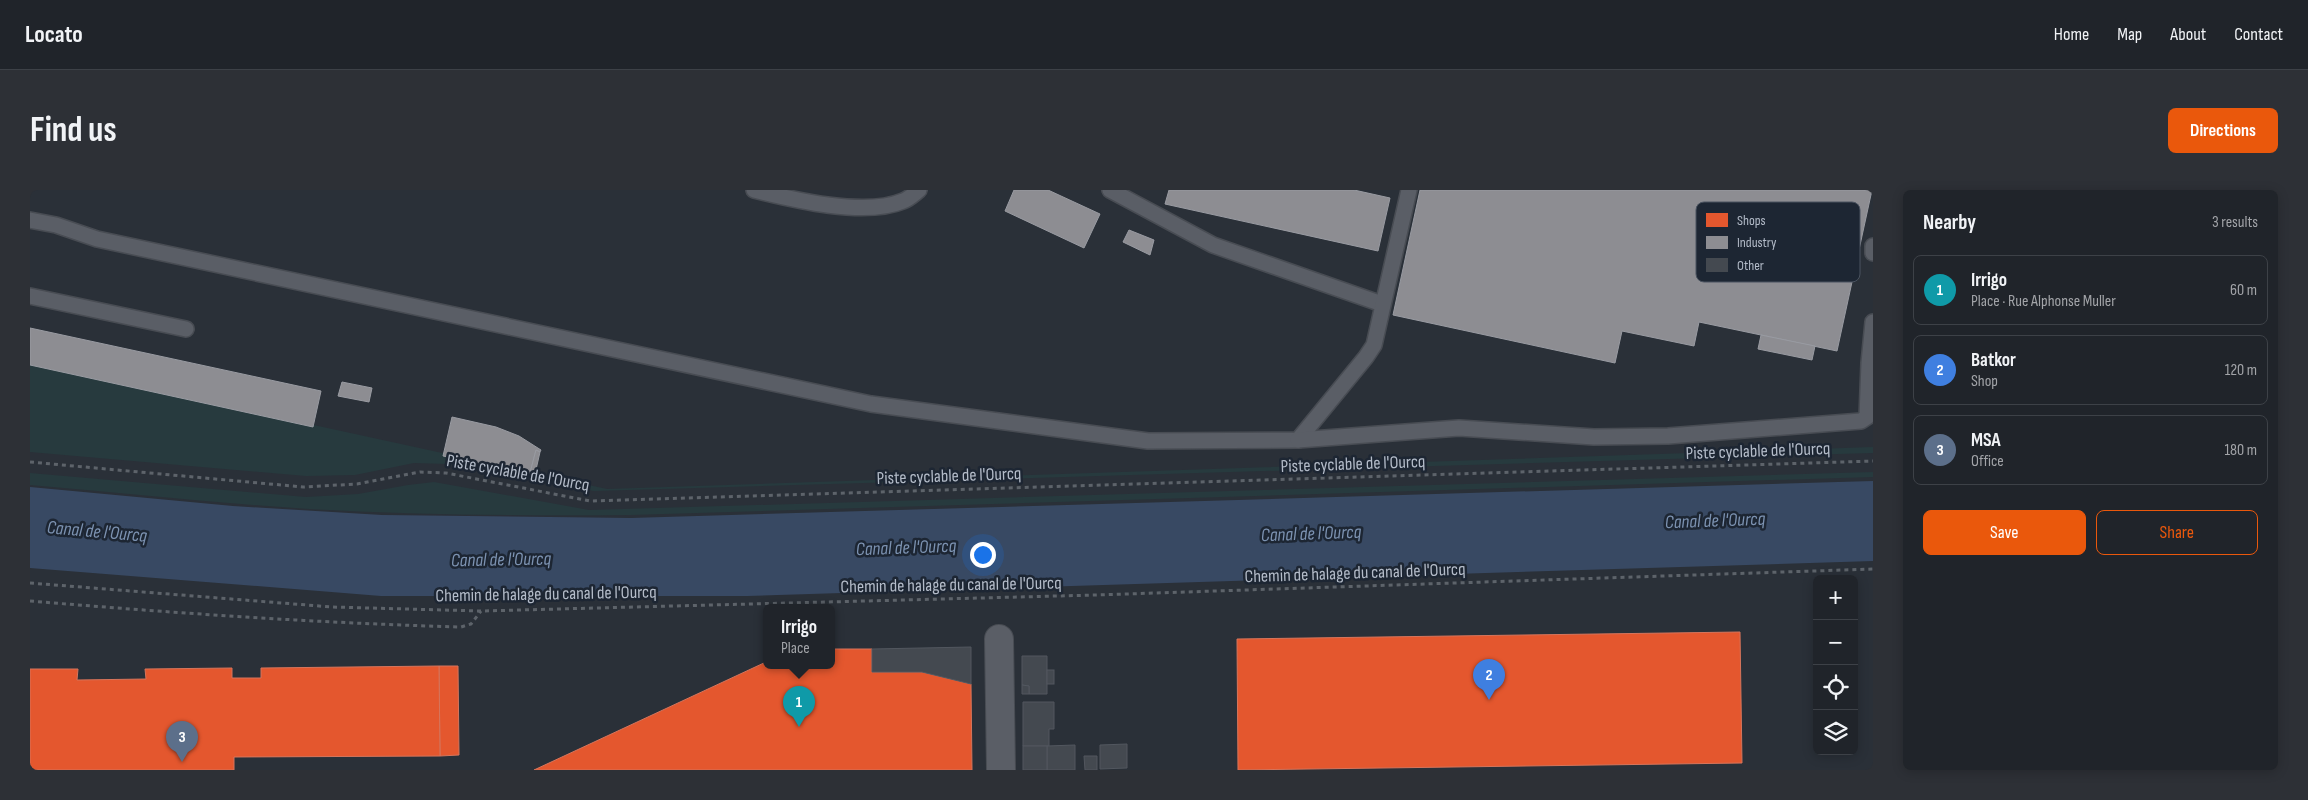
<!DOCTYPE html>
<meta charset="utf-8">
<style>
body{margin:0;font-family:"Sofia Sans Condensed",sans-serif;background:#2d3036;color:#f1f3f6}
.controls{position:absolute;right:15px;bottom:15px;display:grid;overflow:hidden;border-radius:8px;box-shadow:0 2px 12px #0003}
.controls button{width:45px;height:45px;display:grid;place-items:center;padding:0;border:0;border-bottom:1px solid #3d4147;background:#20242a;color:#f1f3f6;font:25px sans-serif}
.you{position:absolute;left:952px;top:364px;width:18px;height:18px;margin:-12px;border:4px solid #fff;border-radius:50%;background:#1a73e8;box-shadow:0 0 0 8px #1a73e833}
.badge{display:grid;place-items:center;width:32px;height:32px;border-radius:50%;background:#ea580c;color:#fff;font-size:16px;font-weight:700}
.pin{position:absolute;translate:-50% -41px;filter:drop-shadow(0 1px 2px #0008)}
.pin::after{content:'';position:absolute;top:26px;width:18px;height:15px;background:inherit;clip-path:polygon(0 0,100% 0,50% 100%)}
.popup{position:absolute;left:733px;top:414px;width:72px;height:65px;box-sizing:border-box;display:grid;place-content:center;border-radius:8px;background:#20242a;filter:drop-shadow(0 1px 4px #0005);font-size:16px;white-space:nowrap;color:#a2a4a8}
.popup b{font-size:19px;color:#f1f3f6}
.popup::after{content:'';position:absolute;left:50%;top:100%;margin-left:-10px;border:10px solid transparent;border-top-color:#20242a}
.list{margin:0;padding:0;list-style:none}
h2{display:flex;justify-content:space-between;align-items:center;height:65px;margin:0;padding:0 20px;font-size:21px}
h2 small{font-size:16px;font-weight:400;color:#a2a4a8}
.list li{display:grid;grid-template-columns:32px 1fr auto;gap:15px;align-items:center;box-sizing:border-box;height:70px;margin:0 10px 10px;padding:0 10px;border:1px solid #3d4147;border-radius:8px}
.list b{display:block;font-size:19px;white-space:nowrap}
.list p{margin:0;font-size:16px;white-space:nowrap;color:#a2a4a8}
.list em{font-size:16px;font-style:normal;color:#a2a4a8}
.actions{display:flex;gap:10px;padding:15px 20px}
.actions a{flex:1;padding:11px 0;border:1px solid #ea580c;border-radius:8px;text-align:center;font-size:18px;color:#ea580c}
.actions .main{background:#ea580c;color:#fff}
.icon{flex:none;width:28px;height:28px;fill:none;stroke:currentColor;stroke-width:2;stroke-linecap:round;stroke-linejoin:round}
.map{position:relative;flex:none;width:1843px;height:580px;overflow:hidden;border-radius:8px}
header{display:flex;align-items:center;gap:30px;box-sizing:border-box;height:70px;padding:0 25px;background:#20242a;border-bottom:1px solid #3d4147}
header strong{font-size:24px}
nav{display:flex;gap:28px;margin-inline-start:auto;font-size:18px}
.intro{display:flex;align-items:center;justify-content:space-between;box-sizing:border-box;height:120px;padding:0 30px}
h1{margin:0;font-size:35px}
.button{padding:12px 22px;border-radius:8px;background:#ea580c;color:#fff;font-size:18px;font-weight:700}
main{display:flex;gap:30px;padding:0 30px}
aside{flex:1;background:#20242a;border-radius:8px;box-shadow:0 2px 12px #0003}
.map>svg:first-child{display:block}
.green{fill:#273a3e}
.water{fill:#384963}
.shops{fill:#e4572e;stroke:#d6755c}
.industry{fill:#8d8d92;stroke:#999ba2}
.building{fill:#444950;stroke:#52575f}
.lines{fill:none;stroke-linecap:round;stroke-linejoin:round}
.lane-casing{stroke:#484c53;stroke-width:18}
.street-casing{stroke:#484c53;stroke-width:30}
.path{stroke:#5d636a;stroke-width:3;stroke-dasharray:4 4;stroke-linecap:butt}
.lane{stroke:#5a5e66;stroke-width:15}
.street{stroke:#5a5e66;stroke-width:28}
.labels{text-anchor:middle;dominant-baseline:central;stroke-width:5;stroke-linejoin:round;paint-order:stroke}
.street-label{font-size:18px;fill:#b4bcc9;stroke:#1d2633}
.water-label{font-size:19px;font-style:italic;fill:#7c92b1;stroke:#1d2633}
.key{fill:#1d2633;stroke:#4a5360;stroke-width:1}
.key-label{font-size:14px;fill:#b4bcc9}
</style>
<header>
<strong>Locato</strong>
<nav><a>Home</a><a>Map</a><a>About</a><a>Contact</a></nav>
</header>
<div class="intro"><h1>Find us</h1><a class="button">Directions</a></div>
<main>
<div class="map">
<svg width="1843" height="580" viewBox="0 0 1843 580">
<rect width="100%" height="100%" fill="#2a3038"/>
<g class="green">
<polygon points="0,173 577,299 1843,257 1843,263 564,301 417,274 384,273 325,285 276,286 0,262"/>
<path d="M1843,282v5l-1242,38c-107,1 -215,0 -322,-6 -93,-6 -186,-16 -279,-24v-12l276,24 52,-3 50,-9 26,-3 155,28z"/>
</g>
<polygon class="water" points="1843,291 1843,371 717,406 351,406 0,378 0,297 203,316 352,325 601,328"/>
<g class="shops">
<polygon points="1710,442 1712,573 1208,580 1207,449"/>
<polygon points="802,459 842,459 842,482 892,482 941,494 942,580 504,580 736,472 736,476 802,476"/>
<polygon points="409,476 428,476 429,565 410,566"/>
<polygon points="409,476 410,566 204,567 204,580 0,580 0,479 48,479 47,490 116,489 115,479 202,478 202,488 231,488 231,478"/>
</g>
<g class="industry">
<polygon points="984,0 1018,0 1070,24 1054,58 975,21"/>
<polygon points="1139,0 1324,0 1360,8 1348,61 1135,14"/>
<polygon points="1390,0 1842,0 1807,161 1669,132 1664,156 1592,141 1585,173 1363,125"/>
<polygon points="1099,40 1124,50 1120,65 1093,52"/>
<polygon points="0,138 291,201 283,237 0,175"/>
<polygon points="1731,145 1785,156 1782,170 1728,159"/>
<polygon points="312,192 342,198 339,212 308,206"/>
<polygon points="422,227 466,237 489,246 511,260 510,262 506,260 500,283 505,284 505,286 413,266"/>
<polygon points="506,260 510,262 505,284 500,283"/>
</g>
<g class="building">
<polygon points="941,457 941,494 892,482 842,482 842,459"/>
<polygon points="992,466 1017,466 1017,504 999,504 999,496 992,495"/>
<rect x="1017" y="480" width="7" height="14"/>
<polygon points="992,495 999,496 999,504 992,504"/>
<polygon points="993,512 1024,512 1024,539 1019,539 1019,556 993,556"/>
<polygon points="1097,554 1097,578 1070,579 1070,555"/>
<polygon points="1045,555 1045,580 1017,580 1017,556"/>
<rect x="993" y="556" width="24" height="24"/>
<polygon points="1054,566 1067,566 1067,580 1055,580"/>
</g>
<g class="lines">
<defs>
<g id="lane">
<path d="M724,0c40,10 111,27 149,11 6,-2 11,-7 16,-11"/>
<polyline points="1080,0 1183,55 1352,114"/>
<polyline points="0,30 26,35 67,49 841,214 1118,251 1268,250 1336,167 1344,155 1379,0"/>
<polyline points="1843,56 1843,63"/>
<polyline points="0,106 156,139"/>
<polyline points="1268,250 1429,238 1564,247 1638,246 1831,231 1837,227 1839,173 1843,132"/>
</g>
<polyline id="street" points="969,449 971,580"/>
</defs>
<use href="#lane" class="lane-casing"/>
<use href="#street" class="street-casing"/>
<g class="path">
<polyline points="0,272 273,297 327,294 390,282 416,283 560,311 1843,271"/>
<polyline points="0,393 302,417 451,421 1066,405 1843,379"/>
<path d="M0,411c144,12 287,22 431,26l10,-3 10,-13"/>
</g>
<use href="#lane" class="lane"/>
<use href="#street" class="street"/>
</g>
<g class="labels">
<g class="street-label">
<text transform="translate(1728 261) rotate(-2)">Piste cyclable de l'Ourcq</text>
<text transform="translate(1323 274) rotate(-2)">Piste cyclable de l'Ourcq</text>
<text transform="translate(488 283) rotate(10)">Piste cyclable de l'Ourcq</text>
<text transform="translate(919 286) rotate(-2)">Piste cyclable de l'Ourcq</text>
<text transform="translate(1325 383) rotate(-2)">Chemin de halage du canal de l'Ourcq</text>
<text transform="translate(921 395) rotate(-1)">Chemin de halage du canal de l'Ourcq</text>
<text transform="translate(516 404) rotate(-1)">Chemin de halage du canal de l'Ourcq</text>
</g>
<g class="water-label">
<text transform="translate(1685 331) rotate(-2)">Canal de l'Ourcq</text>
<text transform="translate(67 342) rotate(5)">Canal de l'Ourcq</text>
<text transform="translate(1281 344) rotate(-2)">Canal de l'Ourcq</text>
<text transform="translate(876 358) rotate(-2)">Canal de l'Ourcq</text>
<text transform="translate(471 370) rotate(-1)">Canal de l'Ourcq</text>
</g>
</g>
<rect x="1666" y="12" width="164" height="80" rx="8" class="key"/>
<rect x="1676" y="23" width="22" height="14" fill="#e4572e"/>
<rect x="1676" y="46" width="22" height="13" fill="#8d8d92"/>
<rect x="1676" y="68" width="22" height="14" fill="#444950"/>
<g class="key-label">
<text x="1707" y="35">Shops</text>
<text x="1707" y="57">Industry</text>
<text x="1707" y="80">Other</text>
</g>
</svg>
<div class="controls">
<button>+</button>
<button>−</button>
<button><svg class="icon" aria-label="locate" viewBox="0 0 24 24"><circle cx="12" cy="12" r="6"/><path d="M12 2v4M12 18v4M2 12h4M18 12h4"/></svg></button>
<button><svg class="icon" aria-label="layers" viewBox="0 0 24 24"><path d="M12 4l9 5-9 5-9-5zM3 14l9 5 9-5"/></svg></button>
</div>
<div class="you"></div>
<div class="pin badge" style="left:769px;top:537px;background:#0f9aa8">1</div>
<div class="popup"><b>Irrigo</b>Place</div>
<div class="pin badge" style="left:1459px;top:510px;background:#3f7fe0">2</div>
<div class="pin badge" style="left:152px;top:572px;background:#5c6f8a">3</div>
</div>
<aside>
<h2>Nearby<small>3 results</small></h2>
<ul class="list">
<li><span class="badge" style="background:#0f9aa8">1</span><div><b>Irrigo</b><p>Place · Rue Alphonse Muller</p></div><em>60 m</em></li>
<li><span class="badge" style="background:#3f7fe0">2</span><div><b>Batkor</b><p>Shop</p></div><em>120 m</em></li>
<li><span class="badge" style="background:#5c6f8a">3</span><div><b>MSA</b><p>Office</p></div><em>180 m</em></li>
</ul>
<div class="actions"><a class="main">Save</a><a>Share</a></div>
</aside>
</main>
